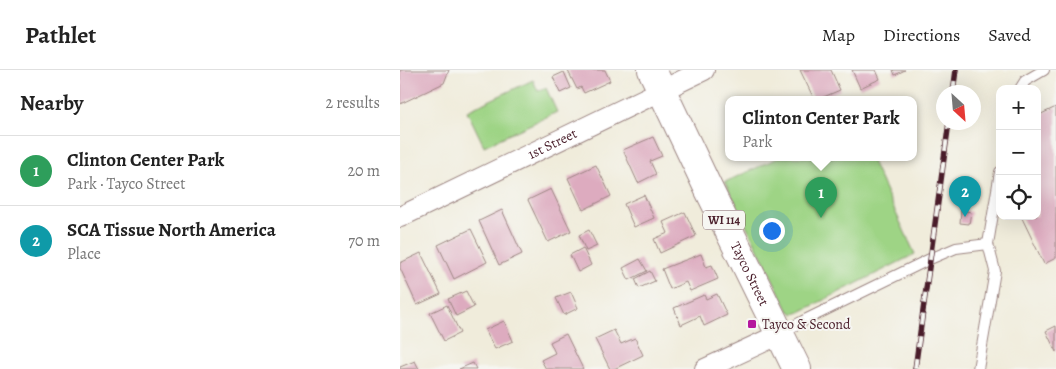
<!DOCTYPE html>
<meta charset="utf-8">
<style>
body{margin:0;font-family:Alegreya,serif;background:#f2f2f2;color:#222}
.controls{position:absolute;right:15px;top:15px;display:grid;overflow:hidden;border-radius:10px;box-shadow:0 5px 20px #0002}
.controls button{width:45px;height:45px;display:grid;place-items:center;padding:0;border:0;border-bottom:1px solid #e0e0e0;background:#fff;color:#222;font:25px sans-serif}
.compass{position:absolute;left:536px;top:15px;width:45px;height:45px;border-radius:50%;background:#fff;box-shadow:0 5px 20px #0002;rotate:154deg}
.you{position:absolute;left:371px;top:160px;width:18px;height:18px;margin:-12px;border:4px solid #fff;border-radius:50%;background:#1a73e8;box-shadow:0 0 0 8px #1a73e833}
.badge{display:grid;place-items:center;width:32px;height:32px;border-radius:50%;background:#b5179e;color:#fff;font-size:16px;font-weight:700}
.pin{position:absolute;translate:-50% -41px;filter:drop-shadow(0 1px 2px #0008)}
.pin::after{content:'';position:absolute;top:26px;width:18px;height:15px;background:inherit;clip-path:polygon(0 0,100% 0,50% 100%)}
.popup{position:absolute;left:325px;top:26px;width:192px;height:65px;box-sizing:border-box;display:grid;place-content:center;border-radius:10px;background:#fff;filter:drop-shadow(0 1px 4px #0005);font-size:16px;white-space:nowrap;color:#767676}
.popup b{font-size:19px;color:#222}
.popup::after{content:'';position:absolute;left:50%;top:100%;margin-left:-10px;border:10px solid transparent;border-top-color:#fff}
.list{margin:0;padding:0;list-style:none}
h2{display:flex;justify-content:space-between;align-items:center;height:65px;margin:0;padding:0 20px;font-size:21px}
h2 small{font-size:16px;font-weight:400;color:#767676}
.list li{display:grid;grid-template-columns:32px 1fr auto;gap:15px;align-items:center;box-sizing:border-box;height:70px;padding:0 20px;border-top:1px solid #e0e0e0}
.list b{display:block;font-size:19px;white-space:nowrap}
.list p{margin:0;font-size:16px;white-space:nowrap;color:#767676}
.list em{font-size:16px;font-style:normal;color:#767676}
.icon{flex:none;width:28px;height:28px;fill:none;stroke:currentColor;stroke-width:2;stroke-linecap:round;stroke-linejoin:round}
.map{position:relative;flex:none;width:656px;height:299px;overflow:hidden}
header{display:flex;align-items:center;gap:30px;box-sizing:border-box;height:70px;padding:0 25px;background:#fff;border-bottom:1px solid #e0e0e0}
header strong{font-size:24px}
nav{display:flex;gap:28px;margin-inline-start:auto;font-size:18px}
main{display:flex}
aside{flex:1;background:#fff}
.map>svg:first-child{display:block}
.green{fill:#9ed485;stroke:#747a58}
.building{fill:#ddabbf}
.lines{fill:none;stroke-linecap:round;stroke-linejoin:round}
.lane-casing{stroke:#9d8683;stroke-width:12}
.street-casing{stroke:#9d8683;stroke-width:22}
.primary-casing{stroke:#9d8683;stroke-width:30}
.lane{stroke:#fff;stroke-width:10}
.street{stroke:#fff;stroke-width:20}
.primary{stroke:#fff;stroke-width:28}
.rail-casing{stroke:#4a1f2b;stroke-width:5.5}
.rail{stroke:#f6f6f2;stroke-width:4;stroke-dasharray:11;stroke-linecap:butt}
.poi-dot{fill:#b5179e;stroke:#f6f6f2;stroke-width:2}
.labels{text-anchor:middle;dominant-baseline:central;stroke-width:4;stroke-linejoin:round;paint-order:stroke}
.shield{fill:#f6f6f2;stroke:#7e6067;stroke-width:1}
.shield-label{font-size:12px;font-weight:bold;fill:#4a1f2b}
.street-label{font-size:14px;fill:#4a1f2b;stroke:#f6f6f2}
.poi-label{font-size:14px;fill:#4a1f2b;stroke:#f6f6f2;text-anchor:start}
</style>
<header>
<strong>Pathlet</strong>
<nav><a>Map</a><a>Directions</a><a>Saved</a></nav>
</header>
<main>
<aside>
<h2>Nearby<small>2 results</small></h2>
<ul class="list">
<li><span class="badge" style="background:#2e9e5b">1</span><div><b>Clinton Center Park</b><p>Park · Tayco Street</p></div><em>20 m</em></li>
<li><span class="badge" style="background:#0f9aa8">2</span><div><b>SCA Tissue North America</b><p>Place</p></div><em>70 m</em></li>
</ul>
</aside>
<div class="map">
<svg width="656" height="299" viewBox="0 0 656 299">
<rect width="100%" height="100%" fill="#f6f6f2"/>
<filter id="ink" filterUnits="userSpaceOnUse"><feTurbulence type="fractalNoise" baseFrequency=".02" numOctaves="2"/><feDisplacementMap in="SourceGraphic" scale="10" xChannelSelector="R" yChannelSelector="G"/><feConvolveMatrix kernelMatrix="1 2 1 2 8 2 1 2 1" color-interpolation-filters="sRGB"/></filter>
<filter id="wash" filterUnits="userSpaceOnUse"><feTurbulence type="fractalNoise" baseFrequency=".0096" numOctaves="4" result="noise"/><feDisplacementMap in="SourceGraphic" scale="20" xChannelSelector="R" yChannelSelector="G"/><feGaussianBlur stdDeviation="1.12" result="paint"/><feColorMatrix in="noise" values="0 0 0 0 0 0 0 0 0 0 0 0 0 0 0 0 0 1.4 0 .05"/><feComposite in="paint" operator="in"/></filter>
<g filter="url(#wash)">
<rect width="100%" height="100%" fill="#f0ecdb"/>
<g class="green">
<polygon points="133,10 138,21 146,18 157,42 84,76 67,41"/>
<polygon points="380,87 470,87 515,184 400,242 394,244 388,240 325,112"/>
</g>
<g id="blocks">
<g class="building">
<polygon points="0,0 49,0 44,13 0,34"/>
<polygon points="170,0 205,0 210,11 184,23 181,17 177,19 168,1"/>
<polygon points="400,0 431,0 440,20 419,29 414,29"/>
<polygon points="452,0 476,0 480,9 460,18"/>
<polygon points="493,0 505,0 495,5"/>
<polygon points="164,2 171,18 160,23 153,7"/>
<polygon points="656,37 656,188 644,194 621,146 637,146 637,46"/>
<polygon points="253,67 262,86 250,91 256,104 238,113 223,80"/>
<polygon points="196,95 211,126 183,140 168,108"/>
<polygon points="151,119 171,161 148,172 128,130"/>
<polygon points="244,125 254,148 234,157 224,134"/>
<polygon points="102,140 122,184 99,195 79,151"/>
<polygon points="561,140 571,142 569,154 560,153"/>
<polygon points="285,142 296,166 260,183 254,169 268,163 263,152"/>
<polygon points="71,159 87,192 54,209 38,175"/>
<polygon points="189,160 197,176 186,181 179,165"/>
<polygon points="183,178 191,195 178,202 170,185"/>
<polygon points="21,183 41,224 17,235 0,198 0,193"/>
<polygon points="301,184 306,197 312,195 318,209 290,221 286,212 270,219 262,199"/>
<polygon points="240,189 247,201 229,210 223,198"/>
<polygon points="250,201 255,211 239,218 235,209"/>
<polygon points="66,221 74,237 56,246 48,229"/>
<polygon points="171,222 178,238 164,245 156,228"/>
<polygon points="317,224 327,245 304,256 300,246 281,255 274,238 304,225 306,229"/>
<polygon points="47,235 60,263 44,271 30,243"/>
<polygon points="104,251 113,271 95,279 85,260"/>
<polygon points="656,256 656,282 646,261"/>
<polygon points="214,260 221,274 235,268 243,285 214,299 210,299 195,269"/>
<polygon points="166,264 183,299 146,299 141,290 155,283 150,272"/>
<polygon points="15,291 19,299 0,299 0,297"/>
<polygon points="73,293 76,299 59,299"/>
</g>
</g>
</g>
<g filter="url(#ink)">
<use href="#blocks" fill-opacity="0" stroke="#9d8683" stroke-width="1"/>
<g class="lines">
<defs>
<g id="lane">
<polyline points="620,19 625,11 644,0"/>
<polyline points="381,263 403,251 530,189 556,178 588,174"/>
<polyline points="578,299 595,201 588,174 600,102"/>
</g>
<g id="street">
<path id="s1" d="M0,147l304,-147"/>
<polyline points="305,299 380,264"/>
</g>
<g id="primary">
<path id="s2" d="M252,0l57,120 88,179"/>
</g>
</defs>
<use href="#lane" class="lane-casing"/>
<use href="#street" class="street-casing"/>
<use href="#primary" class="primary-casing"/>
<use href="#lane" class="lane"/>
<use href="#street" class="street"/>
<use href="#primary" class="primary"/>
<defs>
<g id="rail">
<polyline points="553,22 556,0"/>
<polyline points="515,299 549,52"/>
</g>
</defs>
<use href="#rail" class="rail-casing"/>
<use href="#rail" class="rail"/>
</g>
</g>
<rect class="poi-dot" x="347" y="249" width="10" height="10" rx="2.5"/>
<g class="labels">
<rect class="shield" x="303" y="140.5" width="42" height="19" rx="4"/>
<g class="shield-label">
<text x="324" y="150">WI 114</text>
</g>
<g class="street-label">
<text stroke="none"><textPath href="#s1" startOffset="169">1st Street</textPath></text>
<text stroke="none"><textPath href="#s2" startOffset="226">Tayco Street</textPath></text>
</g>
<g class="poi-label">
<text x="362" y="254">Tayco &amp; Second</text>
</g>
</g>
</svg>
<div class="controls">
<button>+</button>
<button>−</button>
<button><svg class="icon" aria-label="locate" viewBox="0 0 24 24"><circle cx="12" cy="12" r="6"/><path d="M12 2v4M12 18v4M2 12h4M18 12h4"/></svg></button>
</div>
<svg class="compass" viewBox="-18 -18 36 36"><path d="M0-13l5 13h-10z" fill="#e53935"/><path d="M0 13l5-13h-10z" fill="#767676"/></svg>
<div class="you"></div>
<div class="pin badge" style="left:421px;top:148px;background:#2e9e5b">1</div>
<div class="popup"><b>Clinton Center Park</b>Park</div>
<div class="pin badge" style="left:565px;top:147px;background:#0f9aa8">2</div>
</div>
</main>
